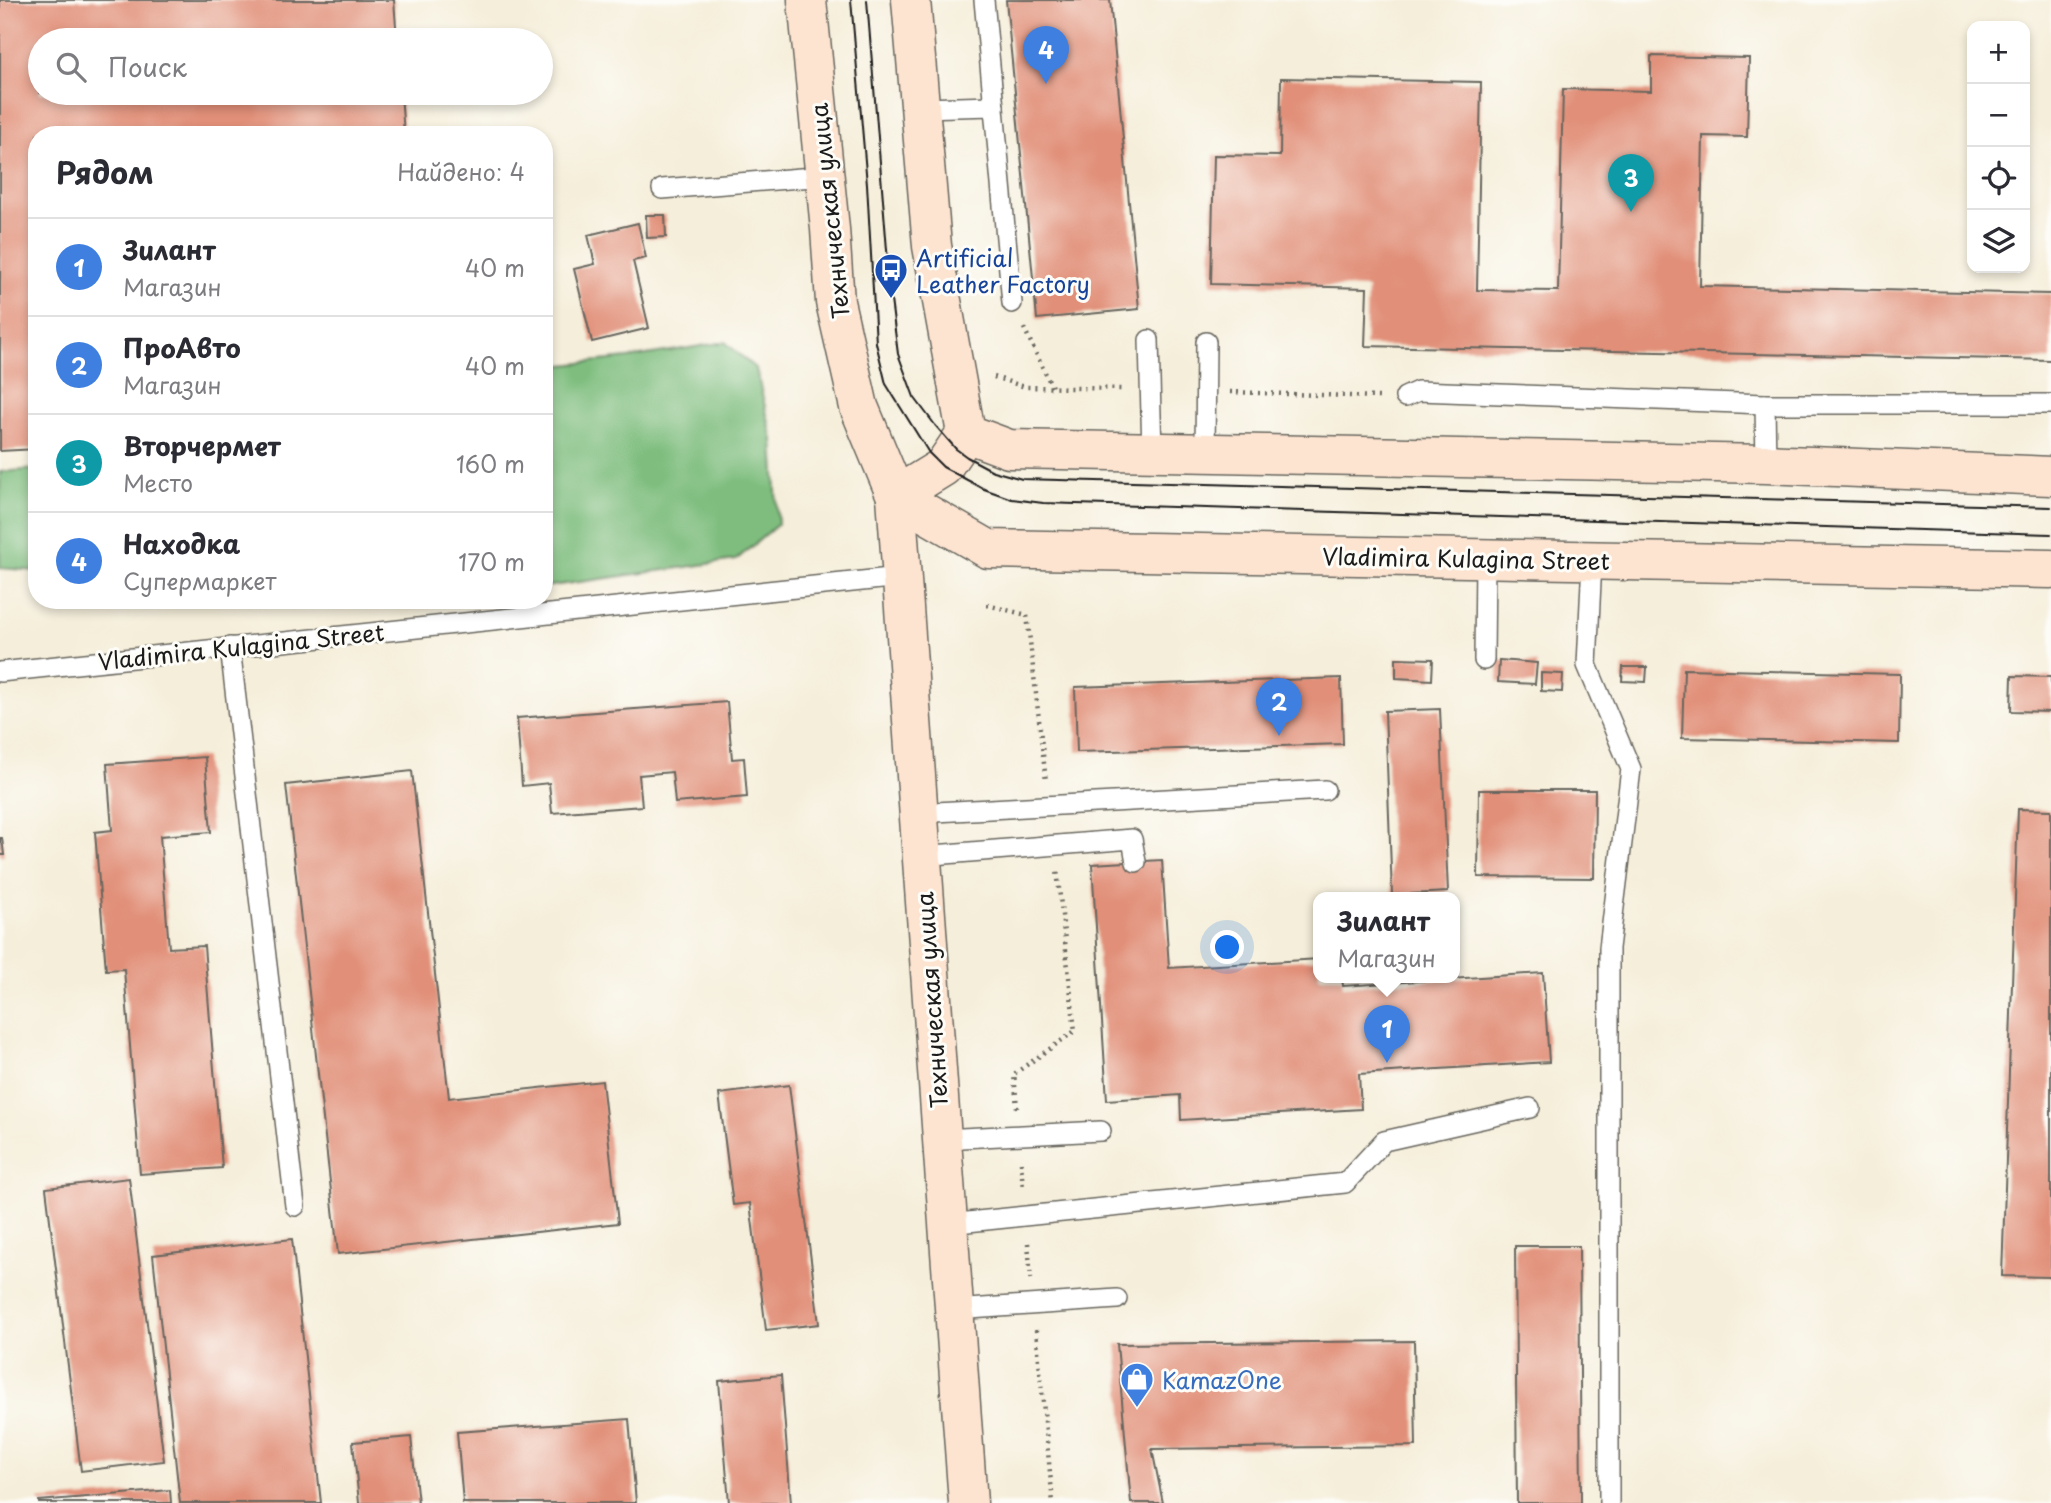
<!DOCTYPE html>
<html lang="ru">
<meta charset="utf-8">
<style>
body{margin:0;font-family:"Playpen Sans",sans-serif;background:#f2f2f3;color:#2b2b33}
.controls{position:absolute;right:21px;top:21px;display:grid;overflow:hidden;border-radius:14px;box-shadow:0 4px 10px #0003}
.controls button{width:63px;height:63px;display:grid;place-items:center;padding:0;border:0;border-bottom:2px solid #e1e1e2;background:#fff;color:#2b2b33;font:35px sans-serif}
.you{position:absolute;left:1228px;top:948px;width:24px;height:24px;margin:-18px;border:5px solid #fff;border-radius:50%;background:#1a73e8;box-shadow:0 0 0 10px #1a73e833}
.badge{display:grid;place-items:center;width:46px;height:46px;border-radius:50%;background:#c8321e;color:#fff;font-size:23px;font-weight:700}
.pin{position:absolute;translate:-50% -58px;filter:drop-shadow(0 2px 4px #0008)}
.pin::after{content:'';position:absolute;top:37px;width:24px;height:21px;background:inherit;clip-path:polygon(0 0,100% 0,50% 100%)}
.popup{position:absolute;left:1313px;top:892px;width:147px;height:91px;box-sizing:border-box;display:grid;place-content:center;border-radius:14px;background:#fff;filter:drop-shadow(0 2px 5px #0005);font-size:23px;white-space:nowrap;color:#7c7c81}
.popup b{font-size:26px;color:#2b2b33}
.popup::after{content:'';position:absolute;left:50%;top:100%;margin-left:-14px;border:14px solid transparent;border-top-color:#fff}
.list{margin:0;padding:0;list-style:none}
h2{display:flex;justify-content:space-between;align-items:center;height:91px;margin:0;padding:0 28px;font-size:30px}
h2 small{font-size:23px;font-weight:400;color:#7c7c81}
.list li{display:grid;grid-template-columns:46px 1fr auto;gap:21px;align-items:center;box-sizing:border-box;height:98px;padding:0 28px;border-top:2px solid #e1e1e2}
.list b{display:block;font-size:26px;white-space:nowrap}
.list p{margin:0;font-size:23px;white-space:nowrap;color:#7c7c81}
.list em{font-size:23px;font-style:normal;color:#7c7c81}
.icon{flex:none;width:38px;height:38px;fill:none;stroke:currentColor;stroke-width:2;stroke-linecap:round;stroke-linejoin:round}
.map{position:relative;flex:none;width:2051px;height:1503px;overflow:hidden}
.search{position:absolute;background:#fff;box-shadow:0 4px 10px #0003;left:28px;top:28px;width:525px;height:77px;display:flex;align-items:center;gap:18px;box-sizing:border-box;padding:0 24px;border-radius:38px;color:#7c7c81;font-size:26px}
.panel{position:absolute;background:#fff;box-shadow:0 4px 10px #0003;left:28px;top:126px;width:525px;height:483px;border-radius:28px}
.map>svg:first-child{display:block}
.forest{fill:#7ebd7e;stroke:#4d6c4d;stroke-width:2}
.building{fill:#e18f78}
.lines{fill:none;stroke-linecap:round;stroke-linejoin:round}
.service-casing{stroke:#68665e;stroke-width:22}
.secondary-casing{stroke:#68665e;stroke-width:41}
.path{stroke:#68665e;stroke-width:4.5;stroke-dasharray:2 5;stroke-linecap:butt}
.service{stroke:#fff;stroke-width:19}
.secondary{stroke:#fde4d1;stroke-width:38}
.tram{stroke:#1c1c1c;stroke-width:2}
.labels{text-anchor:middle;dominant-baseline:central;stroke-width:6;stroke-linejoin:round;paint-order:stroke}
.street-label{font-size:23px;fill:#1c1c1c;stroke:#fdfcf7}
.transit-label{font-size:23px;fill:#164399;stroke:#fdfcf7;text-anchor:start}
.shop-label{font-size:23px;fill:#366cbe;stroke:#fdfcf7;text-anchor:start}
</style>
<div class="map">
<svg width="2051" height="1503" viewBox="0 0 2051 1503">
<rect width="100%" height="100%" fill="#fdfcf7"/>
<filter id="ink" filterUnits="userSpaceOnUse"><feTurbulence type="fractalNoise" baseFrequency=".0143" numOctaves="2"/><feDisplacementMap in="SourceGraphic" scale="14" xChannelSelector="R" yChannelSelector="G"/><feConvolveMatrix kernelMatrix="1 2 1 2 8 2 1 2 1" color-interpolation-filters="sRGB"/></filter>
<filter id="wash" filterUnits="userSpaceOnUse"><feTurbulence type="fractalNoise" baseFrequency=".00686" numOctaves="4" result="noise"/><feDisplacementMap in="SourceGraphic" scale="28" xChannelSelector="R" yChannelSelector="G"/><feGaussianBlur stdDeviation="1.57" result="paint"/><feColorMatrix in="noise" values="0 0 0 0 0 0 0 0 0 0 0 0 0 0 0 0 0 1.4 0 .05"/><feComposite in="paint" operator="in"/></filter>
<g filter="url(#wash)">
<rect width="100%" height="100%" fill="#f5eeda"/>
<g class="forest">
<polygon points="725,342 756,369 773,440 778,524 736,560 544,587 544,367 628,358"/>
<polygon points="37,469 37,571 0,568 0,472"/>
</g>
<g id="blocks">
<g class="building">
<polygon points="0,0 394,0 397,40 40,40 40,93 401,93 404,135 37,135 37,449 0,451"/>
<polygon points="1006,0 1110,0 1139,309 1037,319"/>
<polygon points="1651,56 1749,58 1747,137 1703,136 1700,286 2051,294 2051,360 1365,346 1367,288 1211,284 1214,155 1280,156 1281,78 1481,82 1477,290 1558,291 1563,89 1651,91"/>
<polygon points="646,215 665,215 666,237 647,238"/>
<polygon points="638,223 646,258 633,261 649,328 592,342 574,269 595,264 588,235"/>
<polygon points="1396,658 1433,659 1432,680 1396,678"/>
<polygon points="1499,660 1537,663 1535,684 1498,682"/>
<polygon points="1623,667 1647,667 1646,682 1622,681"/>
<polygon points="1684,669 1900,674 1899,743 1682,738"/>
<polygon points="1541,673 1563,674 1562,692 1541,691"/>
<polygon points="2012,676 2051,677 2051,712 2011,711"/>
<polygon points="1341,678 1343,744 1077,752 1075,687"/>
<polygon points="727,702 732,759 744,758 747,797 675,803 672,772 639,775 642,806 552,813 549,783 522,786 517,718"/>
<polygon points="1440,709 1448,892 1392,895 1385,711"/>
<polygon points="205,757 211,832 160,836 169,948 204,946 222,1168 140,1174 124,969 106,970 95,832 112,830 107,764"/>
<polygon points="412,771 449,1098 602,1081 618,1223 338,1254 286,785"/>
<polygon points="1479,790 1595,790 1594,878 1478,877"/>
<polygon points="2018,809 2051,810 2051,1277 2002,1276"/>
<polygon points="0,838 2,838 4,855 0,855"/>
<polygon points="1162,860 1169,968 1319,959 1319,977 1342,977 1343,986 1543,973 1549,1062 1359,1074 1361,1109 1181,1120 1180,1095 1107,1100 1092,864"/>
<polygon points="789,1085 819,1324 766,1330 750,1203 733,1205 719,1094"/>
<polygon points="129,1178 164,1461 81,1471 46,1188"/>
<polygon points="292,1239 321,1503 180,1503 153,1255"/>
<polygon points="1515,1246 1579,1246 1581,1503 1517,1503"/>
<polygon points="1414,1341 1416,1446 1152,1449 1163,1503 1131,1503 1117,1344"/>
<polygon points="781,1375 791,1503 729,1503 719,1381"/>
<polygon points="629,1419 636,1503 463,1503 457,1432"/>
<polygon points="411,1437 418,1503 359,1503 353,1442"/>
<polygon points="170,1490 171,1503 39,1503 39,1501"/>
</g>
</g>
</g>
<g filter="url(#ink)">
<use href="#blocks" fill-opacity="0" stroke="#68665e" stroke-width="2"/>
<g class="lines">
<defs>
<g id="service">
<polyline points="984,0 1012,303"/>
<polyline points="920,108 994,106"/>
<polyline points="662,189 825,176"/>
<polyline points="1149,340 1152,453"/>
<polyline points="1405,397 1418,391 1765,404 2051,404"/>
<polyline points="1765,404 1766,464"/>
<polyline points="1205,454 1206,342"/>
<polyline points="1592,561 1587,665 1631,769 1609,948 1609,1503"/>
<polyline points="230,647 295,1206"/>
<polyline points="1484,660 1485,558"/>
<polyline points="0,672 900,577"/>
<polyline points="918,813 1325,790"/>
<polyline points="921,856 1132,839 1136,862"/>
<polyline points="941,1139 1101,1131"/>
<polyline points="948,1224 1345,1183 1384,1141 1530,1108"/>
<polyline points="954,1310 1117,1299"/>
</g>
<g id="secondary">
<polyline points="807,0 830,229 835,302 859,407 896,496 968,1503"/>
<polyline points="966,433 1009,449 1766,464 2051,476"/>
<polyline points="896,496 988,549 2051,569"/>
<polyline points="896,496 943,467 966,433 932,246 911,0"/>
</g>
</defs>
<use href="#service" class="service-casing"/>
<use href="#secondary" class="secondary-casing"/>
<g class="path">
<polyline points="1024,328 1052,387"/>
<polyline points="994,377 1025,387 1124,389"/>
<polyline points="1230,392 1379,397"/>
<polyline points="987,605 1027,615 1046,781"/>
<polyline points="1017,1108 1014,1074 1075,1031 1057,870"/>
<polyline points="1021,1162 1023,1189"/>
<polyline points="1028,1243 1031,1279"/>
<polyline points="1036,1330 1053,1503"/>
</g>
<use href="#service" class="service"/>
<use href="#secondary" class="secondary"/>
<g class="tram">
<polyline points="851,0 867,184 876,343 886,384 929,453 943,467 984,489 1012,499 1043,503 2051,534"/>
<polyline points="867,0 891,300 898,354 914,397 935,425 956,449 967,457 993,471 1022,479 2051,507"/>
</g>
</g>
</g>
<defs>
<symbol id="bus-pin" viewBox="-11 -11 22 30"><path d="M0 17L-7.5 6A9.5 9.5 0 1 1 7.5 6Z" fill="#1a4fb4" stroke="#fdfcf7"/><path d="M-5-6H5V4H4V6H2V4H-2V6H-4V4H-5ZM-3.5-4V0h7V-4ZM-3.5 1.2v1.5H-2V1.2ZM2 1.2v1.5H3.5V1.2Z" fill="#fff"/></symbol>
<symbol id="shop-pin" viewBox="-11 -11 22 30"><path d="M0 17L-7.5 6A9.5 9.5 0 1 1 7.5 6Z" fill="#3f7fe0" stroke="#fdfcf7"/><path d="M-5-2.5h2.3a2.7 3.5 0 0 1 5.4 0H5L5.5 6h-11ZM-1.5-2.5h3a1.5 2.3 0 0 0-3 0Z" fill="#fff"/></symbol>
</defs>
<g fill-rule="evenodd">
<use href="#bus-pin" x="872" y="251" width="38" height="52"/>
<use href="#shop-pin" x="1118" y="1360" width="38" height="52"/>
</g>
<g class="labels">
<g class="street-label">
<text transform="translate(829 211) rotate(-96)">Техническая улица</text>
<text transform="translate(1466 558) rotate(1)">Vladimira Kulagina Street</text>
<text transform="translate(241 646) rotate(-6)">Vladimira Kulagina Street</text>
<text transform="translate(931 1000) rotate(-94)">Техническая улица</text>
</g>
<g class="transit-label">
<text x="916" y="257">Artificial<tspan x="916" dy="26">Leather Factory</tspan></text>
</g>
<g class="shop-label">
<text x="1162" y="1379">KamazOne</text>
</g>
</g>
</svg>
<div class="controls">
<button>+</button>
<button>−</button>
<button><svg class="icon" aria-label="locate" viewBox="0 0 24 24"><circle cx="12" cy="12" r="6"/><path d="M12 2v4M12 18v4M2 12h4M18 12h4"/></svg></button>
<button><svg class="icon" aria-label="layers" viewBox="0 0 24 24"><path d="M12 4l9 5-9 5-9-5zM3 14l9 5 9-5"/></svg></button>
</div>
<div class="you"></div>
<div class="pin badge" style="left:1387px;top:1063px;background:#3f7fe0">1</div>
<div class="popup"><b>Зилант</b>Магазин</div>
<div class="pin badge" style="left:1279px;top:736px;background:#3f7fe0">2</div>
<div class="pin badge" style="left:1631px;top:212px;background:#0f9aa8">3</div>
<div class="pin badge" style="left:1046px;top:84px;background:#3f7fe0">4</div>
<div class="search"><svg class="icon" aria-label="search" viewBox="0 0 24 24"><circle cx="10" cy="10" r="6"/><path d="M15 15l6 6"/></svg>Поиск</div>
<section class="panel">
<h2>Рядом<small>Найдено: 4</small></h2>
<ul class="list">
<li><span class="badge" style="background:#3f7fe0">1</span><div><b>Зилант</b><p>Магазин</p></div><em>40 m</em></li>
<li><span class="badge" style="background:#3f7fe0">2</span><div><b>ПроАвто</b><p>Магазин</p></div><em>40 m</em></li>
<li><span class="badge" style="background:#0f9aa8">3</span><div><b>Вторчермет</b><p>Место</p></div><em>160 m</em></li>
<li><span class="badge" style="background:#3f7fe0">4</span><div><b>Находка</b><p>Супермаркет</p></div><em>170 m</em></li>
</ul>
</section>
</div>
